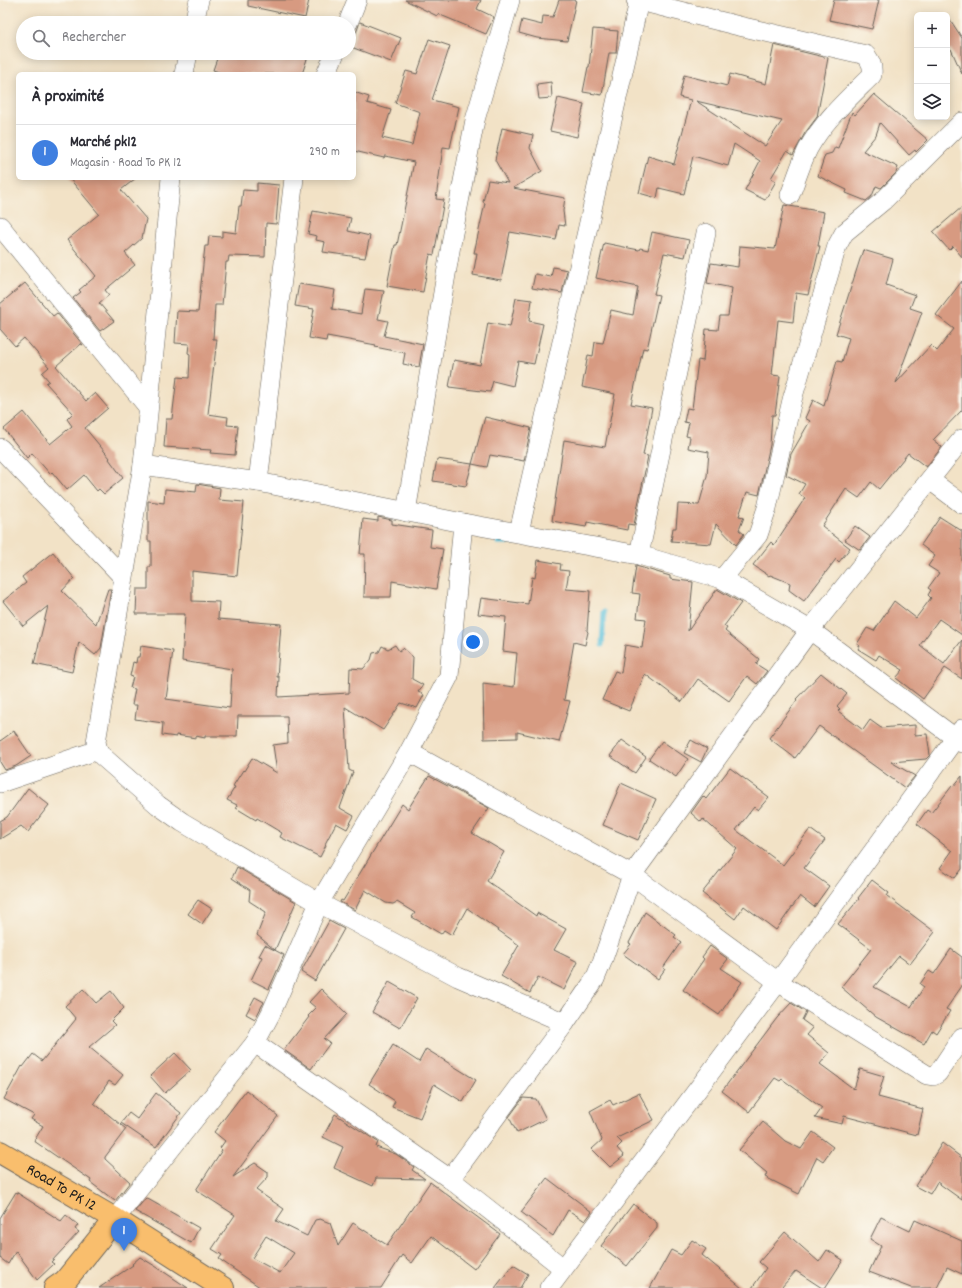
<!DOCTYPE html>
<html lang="fr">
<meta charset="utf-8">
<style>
body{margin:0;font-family:Dekko,sans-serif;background:#f7f7f7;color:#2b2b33}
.controls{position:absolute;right:12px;top:12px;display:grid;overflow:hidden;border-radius:6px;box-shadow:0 2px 10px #0003}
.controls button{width:36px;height:36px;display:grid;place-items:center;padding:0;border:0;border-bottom:1px solid #e1e1e2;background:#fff;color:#2b2b33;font:20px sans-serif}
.you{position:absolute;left:473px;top:642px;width:14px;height:14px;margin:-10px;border:3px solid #fff;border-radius:50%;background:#1a73e8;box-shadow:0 0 0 6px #1a73e833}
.badge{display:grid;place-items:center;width:26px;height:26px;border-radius:50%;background:#d93025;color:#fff;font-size:13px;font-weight:700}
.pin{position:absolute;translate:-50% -33px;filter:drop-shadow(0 1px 2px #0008)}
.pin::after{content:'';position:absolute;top:21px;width:14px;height:12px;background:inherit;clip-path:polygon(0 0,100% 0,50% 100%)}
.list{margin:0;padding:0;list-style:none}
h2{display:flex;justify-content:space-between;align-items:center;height:52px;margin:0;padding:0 16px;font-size:17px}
h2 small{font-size:13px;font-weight:400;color:#7c7c81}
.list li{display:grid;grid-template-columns:26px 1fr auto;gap:12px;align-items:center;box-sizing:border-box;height:56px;padding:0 16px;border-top:1px solid #e1e1e2}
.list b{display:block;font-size:15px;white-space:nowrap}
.list p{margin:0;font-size:13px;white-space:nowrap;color:#7c7c81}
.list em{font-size:13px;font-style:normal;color:#7c7c81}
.icon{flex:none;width:22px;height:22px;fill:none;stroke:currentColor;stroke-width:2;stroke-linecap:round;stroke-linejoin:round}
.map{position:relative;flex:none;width:962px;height:1288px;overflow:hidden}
.search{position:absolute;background:#fff;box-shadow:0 2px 10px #0003;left:16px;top:16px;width:340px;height:44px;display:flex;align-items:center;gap:10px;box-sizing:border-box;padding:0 14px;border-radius:22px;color:#7c7c81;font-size:15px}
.panel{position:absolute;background:#fff;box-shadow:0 2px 10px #0003;left:16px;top:72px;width:340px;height:108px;border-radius:6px}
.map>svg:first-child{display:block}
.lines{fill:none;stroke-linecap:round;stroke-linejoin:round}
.stream{stroke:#5ec2dc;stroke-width:5}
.building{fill:#d79a81;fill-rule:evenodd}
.minor-casing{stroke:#676158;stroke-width:20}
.major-casing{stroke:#676158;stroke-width:24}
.minor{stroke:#fff;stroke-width:19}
.major{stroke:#f9be6d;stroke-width:22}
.labels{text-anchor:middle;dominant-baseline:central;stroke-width:3;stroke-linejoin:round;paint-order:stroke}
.street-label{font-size:16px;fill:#1c1c1c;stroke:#fbf7ec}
</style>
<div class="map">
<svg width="962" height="1288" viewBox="0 0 962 1288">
<rect width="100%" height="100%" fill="#fbf7ec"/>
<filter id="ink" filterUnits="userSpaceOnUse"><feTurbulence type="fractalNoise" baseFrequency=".025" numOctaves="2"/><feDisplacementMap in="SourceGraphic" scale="8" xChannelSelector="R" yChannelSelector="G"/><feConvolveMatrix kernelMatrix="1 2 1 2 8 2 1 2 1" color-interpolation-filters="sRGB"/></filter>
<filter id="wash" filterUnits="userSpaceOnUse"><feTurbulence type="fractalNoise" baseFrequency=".012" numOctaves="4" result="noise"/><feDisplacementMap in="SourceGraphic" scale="16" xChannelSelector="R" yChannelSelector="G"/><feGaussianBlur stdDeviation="0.9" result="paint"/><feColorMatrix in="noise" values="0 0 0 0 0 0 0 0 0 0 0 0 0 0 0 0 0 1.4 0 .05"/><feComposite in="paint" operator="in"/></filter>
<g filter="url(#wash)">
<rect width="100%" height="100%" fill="#f2e2c6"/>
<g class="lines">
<g class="stream">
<polyline points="498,542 515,542"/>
<polyline points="602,645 604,612"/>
</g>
</g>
<g id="blocks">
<g class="building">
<polygon points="248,0 309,0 305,18 248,6"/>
<polygon points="405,0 481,0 477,9 494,17 486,34 438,14 437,16"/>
<polygon points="559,0 576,0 567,41 537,38 519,33 522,20 542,25 543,16 553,17"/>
<polygon points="834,0 879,0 872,29 829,20"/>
<polygon points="947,15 962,38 962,74 951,49 947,51"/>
<polygon points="360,22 401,38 391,62 351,47"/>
<polygon points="593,29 618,31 616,53 609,53 602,95 583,92 588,67 589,67"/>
<polygon points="429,39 450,46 432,100 459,107 450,148 443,147 436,199 444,200 434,255 430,254 423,292 387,286 395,245 397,245 414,162 385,156 384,158 354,151 354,92 369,97 367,103 391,110 382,138 412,145 420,112 395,103 406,71 417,74"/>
<path d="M774,45l54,13 -11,59 -12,16 -12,22 -6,-4 -16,27 5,3 -11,19 -20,-10 15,-29 -26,-17 -6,22 -35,-10 -9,38 -25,-6 -2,10 -18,-5 9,-37 26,8 17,-64 -12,-3 5,-22 43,11 3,-12 36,10zM696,101l86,20 -17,25z"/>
<polygon points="219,53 291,53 307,59 302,74 225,74 213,70"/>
<polygon points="551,82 552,98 539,99 537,84"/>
<polygon points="874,94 928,140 916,152 915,150 909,155 880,123 876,135 863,151 898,167 896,173 881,188 876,186 872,196 866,201 846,193 847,190 818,176 825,155 832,153 835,147 838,148 852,112 855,115"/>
<polygon points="558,98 584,104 577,137 550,131"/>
<polygon points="502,128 533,135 530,148 542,171 513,188 565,198 563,211 565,226 559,225 556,240 510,232 501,280 473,275 477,253 474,253 485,203 483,202 488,180 508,183 495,160"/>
<polygon points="69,178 136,178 121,190 146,219 142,238 125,253 135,265 105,290 109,295 99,303 114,321 100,331 73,298 81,292 79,290 96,276 67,240 99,214"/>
<polygon points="257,183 279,185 276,224 266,223 265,257 229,256 228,262 226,262 222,305 215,305 213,339 217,339 208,414 228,417 227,425 238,426 235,455 210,453 211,450 164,447 166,419 172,419 177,377 189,378 190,354 188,353 189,344 175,343 177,311 198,312 205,246 208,246 209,236 222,237 222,231 236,233 239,206 241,206 243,190 257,191"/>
<polygon points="784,205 824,212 818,246 820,246 808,295 796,293 793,322 778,320 772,375 780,376 775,415 772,415 770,445 759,495 747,492 739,516 744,517 739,530 744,534 736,545 716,524 711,544 671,541 673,528 676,528 678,504 699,505 707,476 709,452 688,448 690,437 686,436 689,423 684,422 687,408 692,409 698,360 703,361 706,329 718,330 720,316 728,316 732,288 707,283 711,263 738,267 740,246 775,249"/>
<polygon points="962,207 962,257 953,246 949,250 933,232"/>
<polygon points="313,211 351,218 348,231 370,236 365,258 323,252 325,242 316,240 317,236 308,234"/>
<polygon points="652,232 689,240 685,257 664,253 654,294 659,295 647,349 643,348 631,404 652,408 643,455 648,456 634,525 628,524 627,530 587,522 586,527 552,521 564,440 605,447 615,394 582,387 588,355 593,356 595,342 603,343 611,310 633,315 638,287 596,278 604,243 639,250 640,248 648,250"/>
<polygon points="863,250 893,259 886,285 915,295 910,308 922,312 896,383 931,345 937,351 954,329 936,315 962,281 962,410 933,440 942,447 926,467 908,453 879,489 871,482 859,498 846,489 822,526 850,548 839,562 836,559 804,601 789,590 790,583 770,575 769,576 753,565 771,542 774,545 805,498 799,494 805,484 786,475 791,454 810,421 805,418 813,400 824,406 837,361 842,362 849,338 836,334"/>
<polygon points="553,267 567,270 562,293 532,288 535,274 551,277"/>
<polygon points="25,283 53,316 57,313 83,345 81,344 56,366 86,401 95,393 108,408 85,428 110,458 109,459 123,478 104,494 99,489 97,491 84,475 67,490 52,472 50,474 32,453 27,458 4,429 24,412 50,444 72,426 67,419 73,413 46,383 49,381 42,373 49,367 24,338 15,346 0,329 0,304"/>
<polygon points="299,284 335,290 332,309 361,314 365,289 384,291 378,319 388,321 384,336 423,344 419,367 403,364 405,353 375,347 376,345 327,336 326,341 309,338 314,309 295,306"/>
<polygon points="516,298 532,300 529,321 543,324 534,364 518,361 513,386 493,381 490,392 449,387 454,360 480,365 488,323 510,327"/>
<polygon points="485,417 531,428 524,461 490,455 487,467 472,464"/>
<polygon points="437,459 472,464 466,486 433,481"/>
<polygon points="197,484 220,488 219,500 244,502 237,576 192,571 192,601 219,602 218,619 281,624 277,677 279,677 278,697 349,693 350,668 363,669 371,660 373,653 379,652 382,646 388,649 395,645 399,651 403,648 413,657 412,679 423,685 418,692 424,695 417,708 401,703 383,730 345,707 349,770 353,772 340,808 354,816 347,829 336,823 325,844 326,845 320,857 280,837 282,833 257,818 256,820 236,808 237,805 227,800 235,787 233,786 243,770 244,771 252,758 277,773 273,745 288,743 287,716 238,716 237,736 205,736 205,738 196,736 196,738 176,735 176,737 162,735 163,723 135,719 137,705 132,705 135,689 130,688 133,677 130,676 133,662 136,663 137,657 139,657 141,646 173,651 166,699 230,708 232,669 182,661 185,614 136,614 137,589 148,589 148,567 151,567 151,541 148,541 148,501 164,503 165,489 196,492"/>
<polygon points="378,517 392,520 392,524 432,530 430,547 443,549 436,589 392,581 391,597 364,597 365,554 360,554 363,519 378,521"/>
<polygon points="940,517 962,531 962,635 939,619 920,645 944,664 962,640 962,679 945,668 923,699 896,678 903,670 879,655 876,660 858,649 860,646 857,644 867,628 874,631 894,601 916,618 931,598 928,595 931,590 928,588 939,573 928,566 935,556 921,545"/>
<polygon points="855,526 870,537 860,550 845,540"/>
<polygon points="53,552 74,578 62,591 96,624 108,589 111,589 101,648 95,655 79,642 72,672 34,664 48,606 23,626 3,601 26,583 22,577"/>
<polygon points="538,560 561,564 560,570 569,571 566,589 590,591 587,631 588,632 585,645 574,642 564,700 570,701 559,742 517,732 517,738 484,739 483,683 514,687 517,653 503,651 506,617 478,614 481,598 528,604 532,577 535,578"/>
<polygon points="636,566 670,576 670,579 693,582 688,631 717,589 741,603 724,626 727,628 725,631 759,659 756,664 767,671 757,684 747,676 729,701 698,679 682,702 645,674 629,711 602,700 615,671 621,673 625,645 642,648 646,619 637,618 640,594 632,593"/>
<polygon points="821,673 847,694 837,706 840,709 838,711 863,730 870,720 881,728 915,725 915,735 927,734 930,755 926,759 891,762 915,776 905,788 819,726 795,758 769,738 797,700 796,699"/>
<polygon points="14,731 31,756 16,766 5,770 0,762 0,741"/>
<polygon points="622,740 646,757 635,773 610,756"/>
<polygon points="691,740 707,749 701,762 684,753"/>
<polygon points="662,741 688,759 676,777 649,759"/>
<polygon points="730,768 769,797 758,810 754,807 736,830 783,865 810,829 825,840 804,868 829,886 814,907 800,896 776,930 744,906 735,919 702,893 737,849 703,819 701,822 691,813 703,796 706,799"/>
<polygon points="429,776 489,808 472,833 504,852 487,881 536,916 537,913 566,929 554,950 578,962 564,990 538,977 530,993 501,976 519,945 467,908 452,935 444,930 441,934 412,917 415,913 397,902 393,904 386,903 365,890 355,910 340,902 341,900 343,901 402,804 408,809"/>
<polygon points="962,776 962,869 955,878 940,868 952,851 917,824 927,810 931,813 952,786 953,787"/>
<polygon points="621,783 656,799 638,840 603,825"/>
<polygon points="28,788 49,805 28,832 21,826 0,839 0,821 7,817"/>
<polygon points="237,867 296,902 275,950 257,935 266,912 249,901 250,890 232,878"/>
<polygon points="872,880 889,893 887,896 935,932 910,964 899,956 874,987 911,1007 924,987 920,984 929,971 934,974 951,949 962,957 962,986 946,1009 950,1011 936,1033 932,1030 924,1044 876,1017 841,987 871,949 838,924 859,899 858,898"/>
<polygon points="198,900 212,909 202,924 188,914"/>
<polygon points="645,912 676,935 674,937 681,942 663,968 665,969 658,979 623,954 631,944 629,943"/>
<polygon points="329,921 344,929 315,981 301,972"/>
<polygon points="265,945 284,955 269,989 251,980 262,957 259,956"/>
<polygon points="710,946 728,959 721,968 742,982 719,1015 683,990 704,959 702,957"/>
<polygon points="389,982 417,998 400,1028 372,1012"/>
<polygon points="83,989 96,1003 111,991 124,1008 111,1021 115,1025 89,1047 123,1075 115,1085 109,1081 94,1103 126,1129 105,1157 105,1159 130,1182 115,1201 90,1182 91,1180 34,1141 43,1126 31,1119 34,1115 4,1099 22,1066 23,1067 33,1054 42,1061 76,1019 65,1006"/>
<polygon points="321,989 347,1014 324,1039 330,1043 311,1069 284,1050 309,1017 308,1016 316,1008 309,1002"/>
<polygon points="255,997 264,1002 255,1019 246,1014"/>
<polygon points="791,1003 806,1012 802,1020 813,1028 807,1035 829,1053 820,1064 854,1089 860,1069 884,1076 878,1097 923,1109 917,1135 844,1116 842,1124 815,1118 822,1108 782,1079 780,1081 775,1078 749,1112 722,1091 777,1018"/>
<polygon points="393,1045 419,1062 426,1049 476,1080 463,1102 434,1084 420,1118 392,1107 395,1101 369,1084"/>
<polygon points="175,1053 191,1070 165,1093 150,1076"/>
<path d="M246,1090l32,26 -45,61 22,-14 13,9v5l-12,13 28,19 -8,12 31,15 8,-16 5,-1 10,4 8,23 15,-23 34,22 43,-63 70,52 -26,35 -43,-33 -19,27 -10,-8 -21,33h-120l-42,-29 3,-4 -10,-6 23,-34 -39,-25 26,-40 -2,-2 5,-7 -11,-9zM266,1236l28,17 -14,20 -28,-15z"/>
<polygon points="156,1093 181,1113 156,1147 121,1123 129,1113 137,1119"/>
<polygon points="639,1093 654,1120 617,1138 622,1143 617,1148 624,1156 610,1167 592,1149 602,1140 590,1111 610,1100 613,1105"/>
<polygon points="523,1098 536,1099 546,1119 517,1133 509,1117"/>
<polygon points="335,1114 378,1142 376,1147 396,1154 414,1167 412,1170 425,1179 376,1178 373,1186 334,1168 343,1147 323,1137"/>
<polygon points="763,1122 785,1141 801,1149 813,1132 833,1147 823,1161 817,1157 799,1194 765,1177 767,1173 739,1150"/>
<polygon points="942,1143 962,1158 962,1200 937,1182 930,1194 915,1186"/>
<polygon points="547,1178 592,1212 585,1221 568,1210 553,1236 521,1212"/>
<polygon points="16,1192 61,1221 66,1215 78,1225 75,1229 79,1232 51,1262 54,1264 37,1280 16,1251 8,1264 0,1258 0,1218"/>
<polygon points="146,1198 199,1228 191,1243 135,1211"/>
<polygon points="633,1204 657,1223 657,1228 627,1266 601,1246"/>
<polygon points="881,1217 910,1231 915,1220 962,1241 962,1274 947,1267 937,1288 911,1288 869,1272 881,1246 870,1239"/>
<polygon points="785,1232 819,1262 827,1250 843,1260 825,1288 822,1288 796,1271 781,1288 752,1288 766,1268 759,1262"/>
<polygon points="692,1240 706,1249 702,1255 742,1288 650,1288 671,1250 681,1255"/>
<polygon points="140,1257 155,1266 188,1288 99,1288 133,1265 132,1264"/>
<polygon points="513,1265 528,1274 520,1288 495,1288"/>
</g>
</g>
</g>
<g filter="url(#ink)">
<use href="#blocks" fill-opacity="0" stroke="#676158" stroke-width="1"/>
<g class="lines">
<defs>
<g id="minor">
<path d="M636,0l103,26 127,29c5,7 7,11 6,20 -23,23 -48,45 -64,74 -7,14 -12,31 -18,46"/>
<polyline points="194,23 199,0"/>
<polyline points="348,23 357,0"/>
<polyline points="184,74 188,53"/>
<polyline points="326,74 335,53"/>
<polyline points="171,178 143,465 96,742 98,750 102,756 158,805 182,822 319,903 458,977 565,1023"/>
<polyline points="0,226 148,407"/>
<polyline points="0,448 123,577"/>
<polyline points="143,465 258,482 463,523 639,555 722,579 810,630 962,743"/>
<polyline points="930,480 962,504"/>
<polyline points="258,482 294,178"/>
<polyline points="406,512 453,233 475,120 510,0"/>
<polyline points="519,532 639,1"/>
<polyline points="639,555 706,233"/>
<polyline points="722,579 758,535 767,508 792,400 837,246 844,233 883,201 962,122"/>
<polyline points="409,752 632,875 810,630 962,439"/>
<polyline points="0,783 98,750"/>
<polyline points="255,1043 450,1179 563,1268"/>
<polyline points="450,1179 565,1023 595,979 602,962 632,875 778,982 927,1075 933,1076 938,1073 962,1037"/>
<polyline points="115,1219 255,1043 271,1013 319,903 409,752 449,676 463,523"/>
<polyline points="549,1288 778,982 962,729"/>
</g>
<g id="major">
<path id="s1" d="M0,1152l115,67 108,69"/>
<polyline points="55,1288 65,1281 115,1219"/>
</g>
</defs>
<use href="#minor" class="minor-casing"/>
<use href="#major" class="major-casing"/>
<use href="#minor" class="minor"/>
<use href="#major" class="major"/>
</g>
</g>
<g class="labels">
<g class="street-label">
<text stroke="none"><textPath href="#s1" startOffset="71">Road To PK 12</textPath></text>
</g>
</g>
</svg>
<div class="controls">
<button>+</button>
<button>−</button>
<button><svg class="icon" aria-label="layers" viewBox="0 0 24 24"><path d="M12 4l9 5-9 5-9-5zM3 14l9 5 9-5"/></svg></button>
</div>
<div class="you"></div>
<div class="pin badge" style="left:124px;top:1251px;background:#3f7fe0">1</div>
<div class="search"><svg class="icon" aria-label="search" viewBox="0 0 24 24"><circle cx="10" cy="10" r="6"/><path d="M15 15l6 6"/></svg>Rechercher</div>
<section class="panel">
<h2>À proximité<small></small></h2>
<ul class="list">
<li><span class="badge" style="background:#3f7fe0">1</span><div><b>Marché pk12</b><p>Magasin · Road To PK 12</p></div><em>290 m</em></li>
</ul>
</section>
</div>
